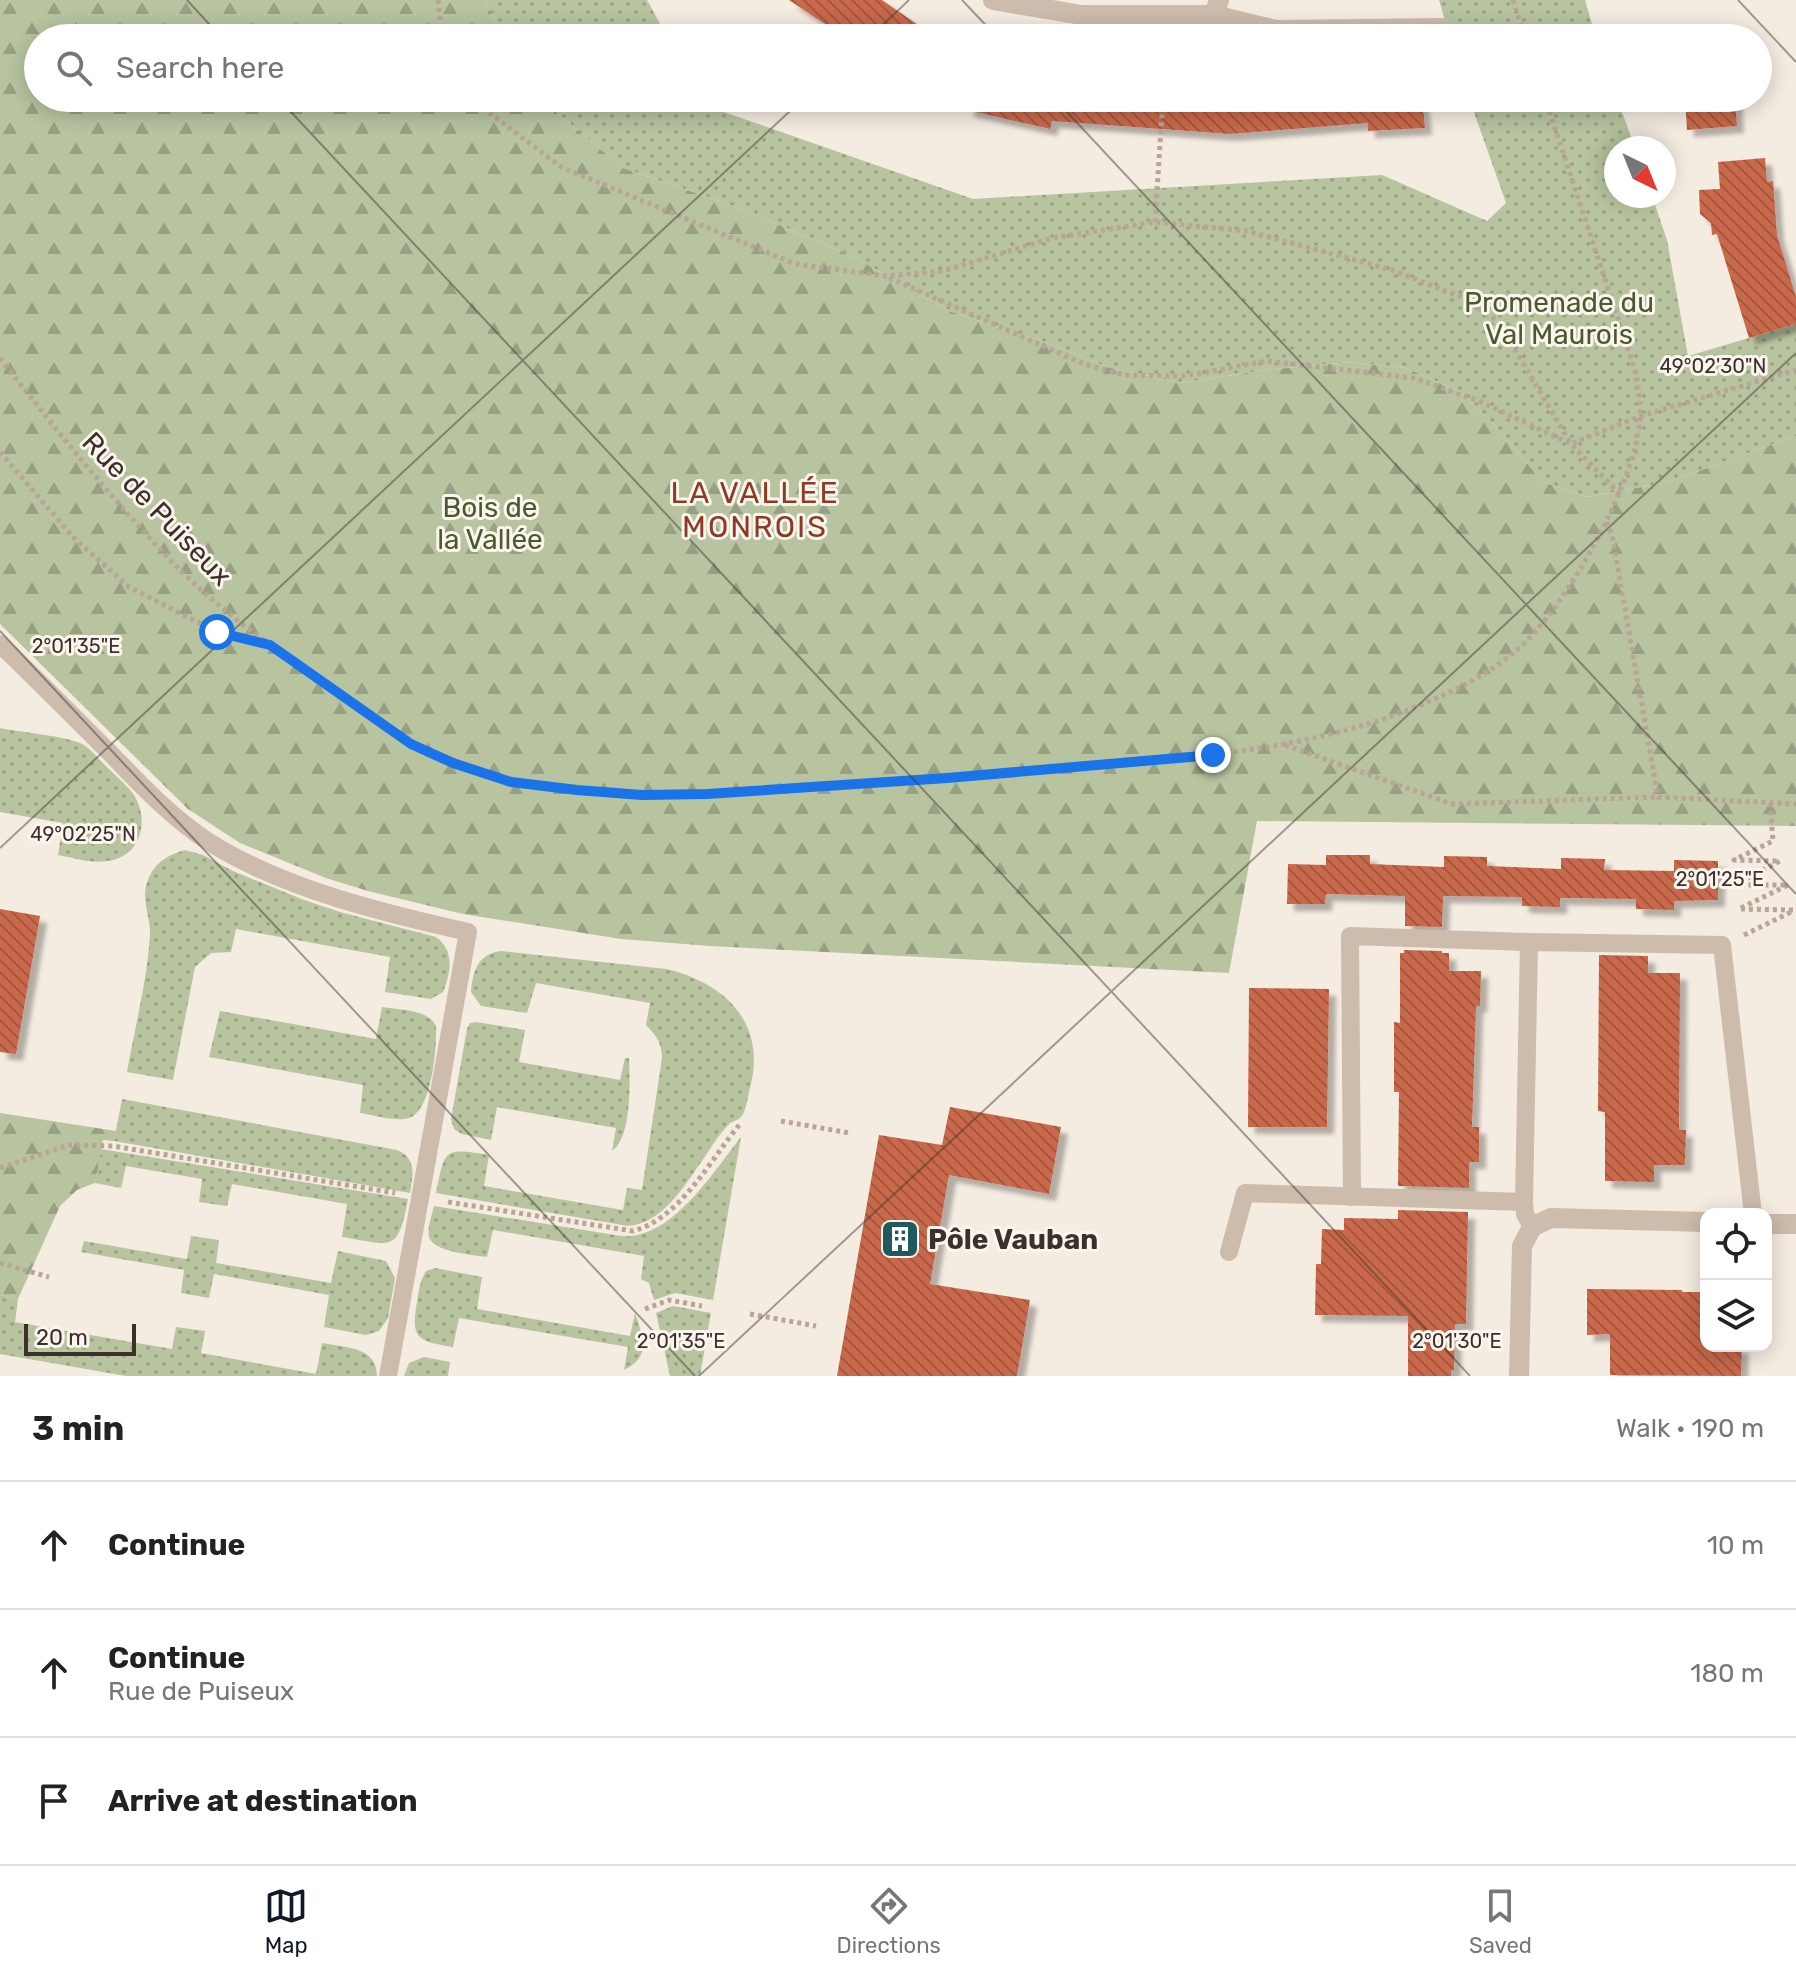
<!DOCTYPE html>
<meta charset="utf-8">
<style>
body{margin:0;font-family:Rubik,sans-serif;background:#f6f6f6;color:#222}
.controls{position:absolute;right:24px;bottom:24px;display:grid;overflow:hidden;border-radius:16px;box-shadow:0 4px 20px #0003}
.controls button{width:72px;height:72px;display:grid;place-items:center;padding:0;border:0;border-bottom:2px solid #e0e0e0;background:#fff;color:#222;font:40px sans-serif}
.compass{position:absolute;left:1604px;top:136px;width:72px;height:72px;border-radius:50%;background:#fff;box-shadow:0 4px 20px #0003;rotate:137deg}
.scale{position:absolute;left:24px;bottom:20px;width:112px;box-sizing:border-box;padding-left:8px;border:4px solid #3b302b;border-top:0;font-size:22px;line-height:28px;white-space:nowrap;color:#3b302b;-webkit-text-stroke:6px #fbf5ee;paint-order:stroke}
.stop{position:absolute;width:24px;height:24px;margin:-18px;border:6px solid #1a73e8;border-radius:50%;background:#fff}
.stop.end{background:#1a73e8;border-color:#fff;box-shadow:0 2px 8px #0008}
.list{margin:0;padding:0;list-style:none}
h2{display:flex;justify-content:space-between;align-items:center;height:104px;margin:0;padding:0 32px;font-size:34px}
h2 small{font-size:26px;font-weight:400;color:#767676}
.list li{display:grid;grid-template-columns:52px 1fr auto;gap:24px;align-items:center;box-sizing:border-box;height:128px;padding:0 32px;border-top:2px solid #e0e0e0}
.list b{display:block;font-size:30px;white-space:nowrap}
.list p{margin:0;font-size:26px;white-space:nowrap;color:#767676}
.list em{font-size:26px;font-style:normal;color:#767676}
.icon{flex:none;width:44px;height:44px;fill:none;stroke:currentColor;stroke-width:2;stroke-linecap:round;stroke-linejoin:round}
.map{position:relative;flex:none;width:1796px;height:1376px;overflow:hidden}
.search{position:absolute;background:#fff;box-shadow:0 4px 20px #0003;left:24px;right:24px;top:24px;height:88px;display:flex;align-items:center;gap:20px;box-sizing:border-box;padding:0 28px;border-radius:44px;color:#767676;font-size:30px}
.sheet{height:488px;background:#fff}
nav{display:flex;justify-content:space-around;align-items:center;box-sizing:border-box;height:112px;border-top:2px solid #e0e0e0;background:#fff;font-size:22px;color:#767676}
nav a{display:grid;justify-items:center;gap:4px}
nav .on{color:#111827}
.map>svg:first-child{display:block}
.grass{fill:url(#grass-dots)}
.forest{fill:url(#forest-firs)}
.building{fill:url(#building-back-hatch);filter:url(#shadow)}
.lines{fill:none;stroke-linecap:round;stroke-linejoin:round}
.path{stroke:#b9a596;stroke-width:5;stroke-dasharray:4 4;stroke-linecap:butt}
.service{stroke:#cdbbac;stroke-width:18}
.minor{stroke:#cdbbac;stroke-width:20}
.route{stroke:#1a73e8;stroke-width:10}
.ticks{fill:none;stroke:#3b302b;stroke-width:2;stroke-opacity:0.45}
.labels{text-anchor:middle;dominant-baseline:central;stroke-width:6;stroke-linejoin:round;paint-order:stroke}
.park-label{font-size:28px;fill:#4a5a2e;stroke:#fbf5ee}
.street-label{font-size:28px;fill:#3b302b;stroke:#fbf5ee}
.poi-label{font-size:28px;font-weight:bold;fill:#3b302b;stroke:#fbf5ee;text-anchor:start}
.neighbourhood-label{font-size:30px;letter-spacing:2px;fill:#8c3b22;stroke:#fbf5ee}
.ticks-label{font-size:20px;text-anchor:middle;fill:#3b302b;stroke:#fbf5ee;stroke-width:6;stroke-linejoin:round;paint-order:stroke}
</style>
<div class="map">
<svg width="1796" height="1376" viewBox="0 0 1796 1376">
<defs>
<pattern id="grass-dots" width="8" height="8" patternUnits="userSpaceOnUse" patternTransform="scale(2)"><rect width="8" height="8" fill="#b8c4a0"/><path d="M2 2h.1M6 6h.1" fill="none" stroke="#97a083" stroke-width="1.8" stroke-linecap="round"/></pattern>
<pattern id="forest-firs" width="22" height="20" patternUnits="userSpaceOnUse" patternTransform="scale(2)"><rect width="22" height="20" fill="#b8c4a0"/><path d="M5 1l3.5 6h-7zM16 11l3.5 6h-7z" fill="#97a083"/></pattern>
<pattern id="building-back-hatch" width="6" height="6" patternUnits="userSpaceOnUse" patternTransform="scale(2)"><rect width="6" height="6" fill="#c8694b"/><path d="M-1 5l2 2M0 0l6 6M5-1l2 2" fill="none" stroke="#a4573f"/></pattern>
<filter id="shadow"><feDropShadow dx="7" dy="7" stdDeviation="2" flood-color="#0004"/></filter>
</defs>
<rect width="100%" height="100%" fill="#f4ebe1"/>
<g class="grass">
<polygon points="485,0 647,0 668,38 504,38"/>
<polygon points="1439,0 1585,0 1596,38 1450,38"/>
<polygon points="539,98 700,98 704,105 973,199 1382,175 1487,221 1506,203 1469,98 1617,98 1635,148 1616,148 1616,196 1652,196 1667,240 1688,356 1796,324 1796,436 1668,482 1587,497 1543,482 1494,424 1461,392 1406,368 1351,362 1266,370 1180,383 1107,367 1048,343 952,312 852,256 742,209 623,168"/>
<path d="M0,728c23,5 59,7 80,15 10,4 20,18 28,25 8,8 19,17 26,27 16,26 7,62 -27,66 -17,3 -32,-3 -49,-6l5,-32 -63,-11z"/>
<path d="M185,850l18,5 30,16 71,29 36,12 96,25c19,14 15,35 7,55l-12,7 -46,-7 5,-35 -154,-28 -5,23 -20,1 -16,14 -22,113 -46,-8c8,-45 20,-91 23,-137 1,-18 -10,-37 -2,-55 7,-18 20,-25 37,-30z"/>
<path d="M501,951l165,18c60,14 101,55 84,119 -2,8 -4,24 -9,29 -3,3 -8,4 -11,6 -10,10 -18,23 -26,35 -19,26 -40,65 -76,68l-192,-33c9,-45 8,-45 53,-38l-5,31 139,24 4,-22 15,2 20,-132c0,-15 -6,-23 -16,-33l4,-22 -114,-20 -9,30 -46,-7 -10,-14c2,-22 7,-38 30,-41z"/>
<path d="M382,1007c17,3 46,2 54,19 1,21 -4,85 -27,92 -14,4 -34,-3 -49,-5l3,-28 -154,-28 11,-46 156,28z"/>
<path d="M476,1022l49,8 -6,32 101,18 5,-22h4c1,23 3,80 -17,93l4,-23 -119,-21 -6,33 -29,-6 -8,-5 -3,-10 16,-90 3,-6z"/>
<path d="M122,1099l275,51c20,8 16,25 13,43l-296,-52z"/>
<path d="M741,1137l-28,163 -38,-7 -21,7 -5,-17 -8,-4 3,-23 -151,-26 -6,27c-13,-2 -54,-5 -58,-20 -2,-9 3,-22 5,-31l187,30c50,5 92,-64 120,-99z"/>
<path d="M101,1149l307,50c-10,55 -16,46 -66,38l5,-33 -115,-20 -5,22 -28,-4 3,-23 -76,-13 -5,22 -26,-5z"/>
<polygon points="191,1236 219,1240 216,1263 331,1283 338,1251 386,1261 395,1278 388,1318 379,1331 366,1335 324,1327 329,1295 214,1274 209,1298 181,1293 184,1270 81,1252 84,1241 187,1259"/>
<path d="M435,1268l47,9 -5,32 153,27 5,-23c8,24 17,44 -11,57l4,-23 -169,-29 -6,29c-34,-6 -43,-7 -36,-45 2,-12 3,-21 9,-31z"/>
<path d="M0,1295l18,4 -3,23 157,27 4,-22 29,4 -4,22 115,21 6,-31c23,5 55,3 55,33h-251l-126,-22z"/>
<polygon points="673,1306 711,1313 700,1376 670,1376 656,1313"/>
<polygon points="424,1357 450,1362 448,1376 404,1376 409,1363"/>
</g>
<g class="forest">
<polygon points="0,0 485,0 504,38 38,38 38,98 539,98 623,168 742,209 852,256 952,312 1048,343 1107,367 1180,383 1266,370 1351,362 1406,368 1461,392 1494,424 1543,482 1587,497 1668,482 1796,436 1796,826 1257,821 1229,973 710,946 621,939 463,914 368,891 326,878 240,843 188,809 0,624"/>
<polygon points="0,1113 116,1131 114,1141 103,1140 95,1183 77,1190 60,1206 18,1299 0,1295"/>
</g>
<g class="building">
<polygon points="789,0 882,0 937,38 815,38 825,24"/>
<polygon points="968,98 1422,98 1425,128 1368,131 1368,123 1230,134 1052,121 1050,129 967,110"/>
<polygon points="1685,98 1735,98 1737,126 1687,130"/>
<polygon points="1765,158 1767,182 1773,181 1777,235 1796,297 1796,324 1749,338 1717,234 1712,235 1711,223 1700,214 1699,190 1720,189 1718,162"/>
<polygon points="1326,855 1370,855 1370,864 1444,867 1444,856 1487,857 1487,866 1561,869 1561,858 1605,859 1604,870 1674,871 1674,860 1718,861 1718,900 1674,901 1674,910 1636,909 1636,899 1560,898 1560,907 1522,906 1522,897 1443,896 1442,927 1405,926 1405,896 1326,894 1325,904 1287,904 1288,864 1326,865"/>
<polygon points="0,909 40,916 16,1054 0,1052"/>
<polygon points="1404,950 1442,951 1442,953 1449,953 1449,971 1481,971 1480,1006 1476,1006 1472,1127 1479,1127 1479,1162 1469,1162 1469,1188 1398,1186 1399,1092 1394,1092 1394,1022 1400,1023 1400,953 1404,953"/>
<polygon points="1599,955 1648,956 1648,973 1680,973 1679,1130 1686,1130 1685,1165 1654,1165 1654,1182 1605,1181 1605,1112 1598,1111"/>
<polygon points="1249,988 1329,989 1327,1127 1248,1127"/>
<polygon points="950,1107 1061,1127 1049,1194 949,1175 930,1284 1030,1300 1017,1376 837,1376 879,1135 942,1145"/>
<polygon points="1398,1210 1468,1212 1466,1324 1455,1324 1454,1370 1451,1370 1451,1376 1408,1376 1408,1316 1315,1315 1316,1264 1321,1264 1322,1229 1344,1230 1344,1218 1398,1219"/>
<polygon points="1587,1289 1682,1290 1682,1292 1706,1292 1706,1346 1742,1346 1741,1376 1610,1375 1610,1334 1587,1335"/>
</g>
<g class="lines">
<g class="path">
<polyline points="438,0 442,38"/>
<polyline points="1513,0 1525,38"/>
<polyline points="470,98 561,167 795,264 885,276 943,271 1052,238 1155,222 1247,231 1392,270 1461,297 1498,321 1571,444 1479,401 1414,378 1267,361 1184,376 1125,375 1084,364 885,276"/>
<polyline points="1155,222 1163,98"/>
<path d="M0,358c56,72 113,143 177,209 39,40 96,80 142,114 43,32 88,66 139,84 109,39 227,30 341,23 71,-5 142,-10 213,-16 143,-13 294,-14 427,-75 27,-12 56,-28 78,-47 49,-43 117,-164 123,-229 2,-17 -2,-34 -5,-51l-90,-272"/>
<polyline points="0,452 74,538 129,587 217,632 265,644"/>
<polyline points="1620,494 1571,444 1641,416 1796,370"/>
<polyline points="1606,522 1612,535 1658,797 1796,804"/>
<polyline points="1285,745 1452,804 1658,797"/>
<polyline points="1770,803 1773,841 1734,860 1780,861 1735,885 1788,885 1739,909 1796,910"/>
<polyline points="1744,935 1793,911"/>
<polyline points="781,1121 850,1133"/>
<polyline points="0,1168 69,1145 113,1146 395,1193"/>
<path d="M448,1202l185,29c48,-13 77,-71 107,-107"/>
<polyline points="0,1263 49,1277"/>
<polyline points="645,1309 669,1300 702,1306"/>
<polyline points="750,1314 816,1326"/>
</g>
<g class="service">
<path d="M0,644c38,37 76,75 113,112 30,31 60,63 96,86 75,47 174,71 259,90l-80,444"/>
<polyline points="1352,1197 1350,936 1529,942"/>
<polyline points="1532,1227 1525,1214 1524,1202 1529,942 1722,945 1753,1214"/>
<polyline points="1229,1252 1245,1193 1524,1202"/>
</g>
<g class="minor">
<polyline points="993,0 1081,15 1214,15 1219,0"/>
<polyline points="1214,15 1276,30 1441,28"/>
<polyline points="1766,1224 1796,1224"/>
<polyline points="1519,1376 1522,1246 1532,1227 1551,1218 1706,1222"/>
</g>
</g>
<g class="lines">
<polyline class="route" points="217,632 270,645 411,744 453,763 511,782 577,790 642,795 707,794 947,778 1213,755"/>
</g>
<path class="ticks" d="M187,0l35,38M962,0l36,38M1738,0l58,62M869,38l40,-38M278,98l1192,1278M1054,98l742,796M0,631l695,745M0,848l804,-750M699,1376l1097,-1023"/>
<defs>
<symbol id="building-square" viewBox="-11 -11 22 22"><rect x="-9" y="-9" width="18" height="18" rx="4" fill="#1f5a5e" stroke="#fbf5ee"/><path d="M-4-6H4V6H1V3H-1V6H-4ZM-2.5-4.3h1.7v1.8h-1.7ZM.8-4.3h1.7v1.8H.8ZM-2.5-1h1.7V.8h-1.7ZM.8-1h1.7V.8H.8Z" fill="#fff"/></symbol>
</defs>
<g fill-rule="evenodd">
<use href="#building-square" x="878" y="1217" width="44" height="44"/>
</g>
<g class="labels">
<g class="park-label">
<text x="1559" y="302">Promenade du<tspan x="1559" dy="32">Val Maurois</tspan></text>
<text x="490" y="507">Bois de<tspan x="490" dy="32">la Vallée</tspan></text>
</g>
<g class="street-label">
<text transform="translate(157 509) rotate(46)">Rue de Puiseux</text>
</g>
<g class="poi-label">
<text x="928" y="1239">Pôle Vauban</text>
</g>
<g class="neighbourhood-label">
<text x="755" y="493">LA VALLÉE<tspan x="755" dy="34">MONROIS</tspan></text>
</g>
</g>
<g class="ticks-label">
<text x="1713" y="373">49°02'30"N</text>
<text x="76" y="653">2°01'35"E</text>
<text x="83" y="841">49°02'25"N</text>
<text x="1720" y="886">2°01'25"E</text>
<text x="681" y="1348">2°01'35"E</text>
<text x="1457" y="1348">2°01'30"E</text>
</g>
</svg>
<div class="controls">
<button><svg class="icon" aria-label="locate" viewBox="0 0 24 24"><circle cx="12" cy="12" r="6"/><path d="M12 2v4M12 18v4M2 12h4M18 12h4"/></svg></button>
<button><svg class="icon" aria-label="layers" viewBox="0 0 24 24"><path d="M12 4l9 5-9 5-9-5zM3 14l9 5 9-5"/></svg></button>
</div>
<svg class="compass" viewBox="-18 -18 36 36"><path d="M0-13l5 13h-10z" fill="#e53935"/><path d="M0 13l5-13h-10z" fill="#767676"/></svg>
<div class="scale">20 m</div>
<div class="stop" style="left:217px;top:632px"></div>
<div class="stop end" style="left:1213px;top:755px"></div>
<div class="search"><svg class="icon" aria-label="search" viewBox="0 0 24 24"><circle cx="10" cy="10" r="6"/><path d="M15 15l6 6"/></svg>Search here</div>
</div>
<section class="sheet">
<h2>3 min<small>Walk · 190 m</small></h2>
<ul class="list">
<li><svg class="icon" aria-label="ahead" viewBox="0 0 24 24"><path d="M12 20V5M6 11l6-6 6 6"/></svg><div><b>Continue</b></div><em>10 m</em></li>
<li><svg class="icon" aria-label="ahead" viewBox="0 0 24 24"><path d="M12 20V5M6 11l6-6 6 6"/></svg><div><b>Continue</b><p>Rue de Puiseux</p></div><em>180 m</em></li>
<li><svg class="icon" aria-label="arrive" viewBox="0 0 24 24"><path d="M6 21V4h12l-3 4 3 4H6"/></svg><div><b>Arrive at destination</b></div></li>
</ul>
</section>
<nav>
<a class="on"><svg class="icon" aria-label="map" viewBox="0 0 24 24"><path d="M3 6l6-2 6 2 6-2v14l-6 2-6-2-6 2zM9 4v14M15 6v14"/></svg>Map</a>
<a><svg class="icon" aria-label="directions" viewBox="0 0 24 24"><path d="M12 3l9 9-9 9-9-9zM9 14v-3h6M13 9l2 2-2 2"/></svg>Directions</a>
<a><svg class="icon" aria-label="saved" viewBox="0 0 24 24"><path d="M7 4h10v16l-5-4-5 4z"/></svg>Saved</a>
</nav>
